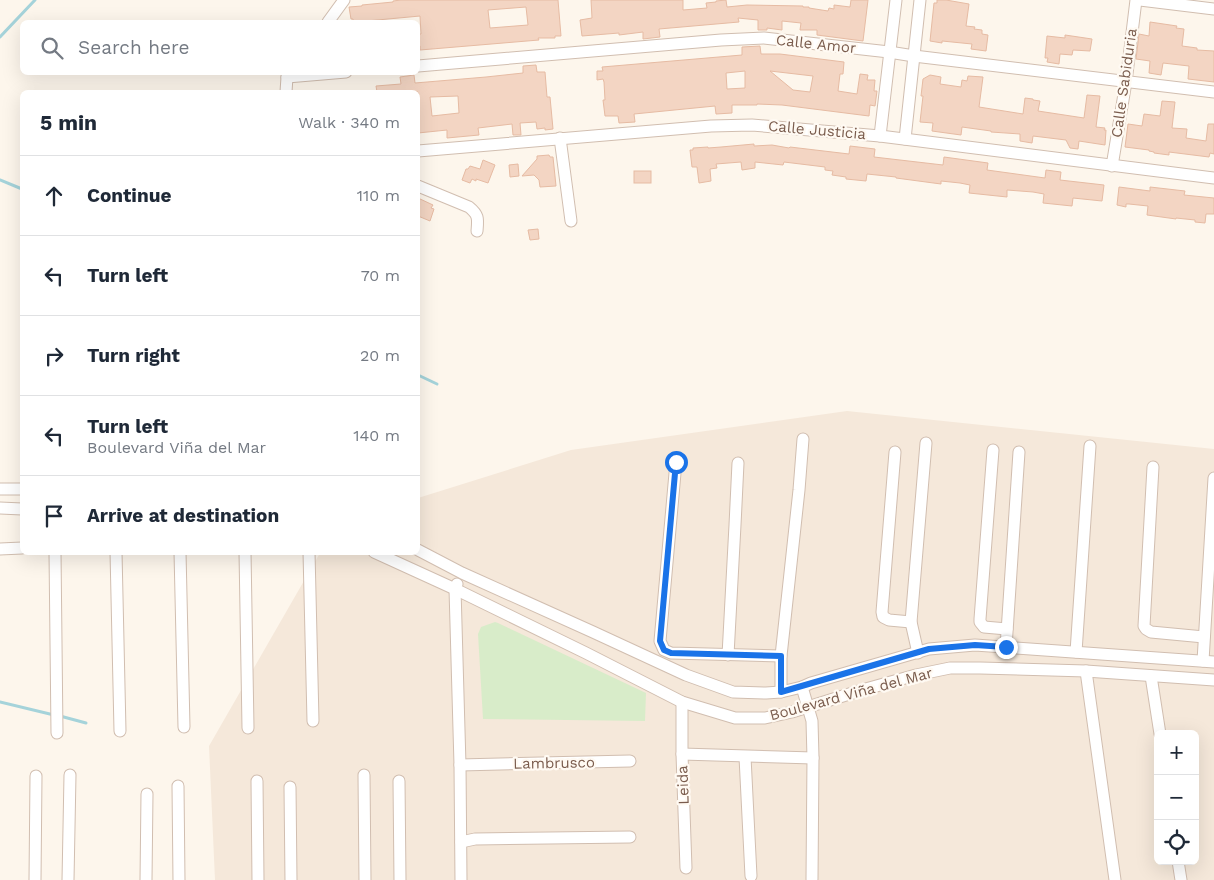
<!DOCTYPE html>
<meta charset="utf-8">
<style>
body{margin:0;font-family:"Work Sans",sans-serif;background:#f2f2f3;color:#1f2937}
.controls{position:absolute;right:15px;bottom:15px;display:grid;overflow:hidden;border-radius:8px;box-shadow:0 5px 20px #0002}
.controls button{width:45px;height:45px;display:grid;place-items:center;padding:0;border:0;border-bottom:1px solid #e0e1e3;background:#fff;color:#1f2937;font:25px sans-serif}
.stop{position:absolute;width:15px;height:15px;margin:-11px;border:4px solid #1a73e8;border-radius:50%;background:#fff}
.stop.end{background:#1a73e8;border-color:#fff;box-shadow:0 1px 5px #0008}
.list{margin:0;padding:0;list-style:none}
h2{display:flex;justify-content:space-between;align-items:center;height:65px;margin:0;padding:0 20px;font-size:21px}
h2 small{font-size:16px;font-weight:400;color:#747a83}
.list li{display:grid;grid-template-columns:32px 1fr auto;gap:15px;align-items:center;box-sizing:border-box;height:80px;padding:0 20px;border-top:1px solid #e0e1e3}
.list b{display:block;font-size:19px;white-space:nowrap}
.list p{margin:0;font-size:16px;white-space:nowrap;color:#747a83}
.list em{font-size:16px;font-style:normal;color:#747a83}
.icon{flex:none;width:28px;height:28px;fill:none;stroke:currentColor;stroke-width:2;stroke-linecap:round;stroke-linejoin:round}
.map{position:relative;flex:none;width:1214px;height:880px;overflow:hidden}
.search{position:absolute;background:#fff;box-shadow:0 5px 20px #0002;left:20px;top:20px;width:400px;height:55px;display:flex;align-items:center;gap:12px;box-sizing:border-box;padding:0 18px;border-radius:8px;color:#747a83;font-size:19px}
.panel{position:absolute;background:#fff;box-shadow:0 5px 20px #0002;left:20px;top:90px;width:400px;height:465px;border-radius:8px}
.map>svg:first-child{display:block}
.residential{fill:#f5e8da;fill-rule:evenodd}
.green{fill:#d8ecc9}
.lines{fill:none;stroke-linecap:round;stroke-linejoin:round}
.stream{stroke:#a5d3da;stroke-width:3}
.building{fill:#f3d5c3;stroke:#e6bba3;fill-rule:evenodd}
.minor-casing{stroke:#d1beb0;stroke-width:13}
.minor{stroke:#fff;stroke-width:11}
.route{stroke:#1a73e8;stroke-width:6}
.labels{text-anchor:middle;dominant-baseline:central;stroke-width:4.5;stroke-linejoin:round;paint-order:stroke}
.street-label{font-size:15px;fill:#7a5c4d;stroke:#fffaf3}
</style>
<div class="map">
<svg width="1214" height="880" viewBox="0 0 1214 880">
<rect width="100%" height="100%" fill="#fdf6ec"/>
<path class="residential" d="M847,411l367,38v431h-999l-6,-134 111,-193 98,-1v-54l153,-48zM1158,734h37v127h-37z"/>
<polygon class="green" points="495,622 498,623 646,693 645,721 483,719 478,634 481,627"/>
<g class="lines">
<g class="stream">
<polyline points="0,37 35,0"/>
<polyline points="0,180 22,189"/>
<polyline points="418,375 437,384"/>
<polyline points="0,702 54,715"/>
<polyline points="60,716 86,723"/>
</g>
</g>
<g class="building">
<path d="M401,0h157l3,36h-6v2h-17l1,2 -119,10v-4l-2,1v-13h3l-1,-18 -64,6h-3v-3h-2l-2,-12 13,-1v-1l31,-3v-1zM526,7l2,18 -38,3 -2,-18z"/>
<polygon points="591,0 683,0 683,10 707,8 706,3 716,2 716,1 726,0 727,7 747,5 803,6 803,7 809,7 809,8 828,11 829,8 834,9 834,5 850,7 851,0 868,0 863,41 817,35 817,30 800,30 801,23 782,21 782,30 767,28 767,30 758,30 758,20 738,18 739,22 659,29 660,37 643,39 643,32 619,35 619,33 582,36 580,20 592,18"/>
<polygon points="937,0 946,0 969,4 966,26 975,27 974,29 982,30 982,34 988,35 986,51 971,49 972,44 942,41 942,43 930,41 934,3 937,3"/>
<polygon points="1150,22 1177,26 1176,28 1184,29 1182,46 1197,48 1197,50 1214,51 1214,82 1188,79 1189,66 1163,63 1161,75 1149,73 1150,61 1136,59 1139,34 1149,36"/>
<polygon points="1065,35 1092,39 1090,51 1073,50 1072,55 1060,54 1059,64 1047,62 1048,58 1045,58 1047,36 1065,38"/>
<path d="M760,46l1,8h19l64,8 -1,12h-3l-2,17 19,3 3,-20 8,1 -1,5h8l-1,11h3l-2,15 -5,-1 -1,11 -87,-11 -25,-1v1h-25v8l-16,1 -1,-8 -81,8 1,8 -16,1 -1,-7h-13l-2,-16h2l-1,-18 -1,-3 -6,1v-9h6l-1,-4 140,-12v-8zM745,71v17l-18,1 -1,-16zM770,71l43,5 -3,16 -17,-2z"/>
<path d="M536,65l1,7h8l2,25h3l3,32 -8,1v-2l-8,1 -1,-7 -16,1 1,12h-8l-1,-11 -34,4 1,7 -32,3v-8l-29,3v-41h-41l-1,-6 25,-2 -1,-7 14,-2 1,8 71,-6 37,-4v-7zM458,96l1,17 -27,3 -2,-19z"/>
<polygon points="930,75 941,77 940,84 961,87 962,80 967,81 968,76 983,77 979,107 1023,114 1025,98 1033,99 1033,100 1040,101 1038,111 1084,118 1087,95 1100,96 1096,127 1105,128 1104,130 1106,130 1105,145 1079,141 1078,149 1070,148 1066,140 1033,136 1032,143 1020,141 1020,134 991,132 991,131 962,127 961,135 932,131 933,123 920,122 923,96 921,96 923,79"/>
<polygon points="1162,101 1175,102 1172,128 1187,129 1186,138 1206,141 1208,124 1214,124 1214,154 1210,153 1209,157 1169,152 1169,155 1154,153 1154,152 1149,151 1149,150 1125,147 1128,124 1142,126 1144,114 1160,116"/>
<polygon points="754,144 754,146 772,145 789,148 790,147 849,154 850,146 875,149 874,157 943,165 944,157 988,163 987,170 1045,178 1046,170 1061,172 1060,180 1104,185 1102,201 1073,198 1072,206 1043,203 1044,194 1033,192 1007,190 1007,197 969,193 970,185 960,183 941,181 941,184 896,178 896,177 867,174 866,181 846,179 846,177 832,175 833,171 825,170 825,167 784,162 783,165 755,162 755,168 742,170 741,162 716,164 717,168 710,169 711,181 699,183 697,167 692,167 690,150 693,150 693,148 708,147 708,148 721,147"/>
<polygon points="549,155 550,157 553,157 556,186 540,187 539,180 534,175 522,176 537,159 537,156"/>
<polygon points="483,160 495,165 488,183 476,179 476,181 472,179 470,183 462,180 466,169 468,169 470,166 480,169"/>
<polygon points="518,164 519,176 510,177 509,165"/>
<rect x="634" y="171" width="17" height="12"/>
<polygon points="1119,187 1150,191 1150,187 1185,191 1184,195 1214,198 1214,214 1206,214 1205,223 1195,222 1195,220 1176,218 1176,219 1147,215 1148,206 1129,204 1126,204 1126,207 1117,205"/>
<polygon points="418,198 433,205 431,208 434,209 430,221 418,216"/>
<polygon points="538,229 539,239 530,240 528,230"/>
</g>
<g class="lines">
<defs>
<g id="minor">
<polyline points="1140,0 1214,9"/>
<polyline points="328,22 344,0"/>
<polyline points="418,66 721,40 764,38 889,52 914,56 1214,92"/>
<polyline points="287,77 346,72"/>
<polyline points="286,92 287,77"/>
<polyline points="880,136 896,0"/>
<polyline points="560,138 571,221"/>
<polyline points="905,139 920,0"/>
<polyline points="418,151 711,126 752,125 880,136 1214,178"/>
<polyline points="1112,166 1126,82 1136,0"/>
<path d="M418,186l51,21c10,8 9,12 8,24"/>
<polyline points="993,450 980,619 980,622 984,627 1007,629"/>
<polyline points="895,452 882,612 883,617 889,620 911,622"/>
<polyline points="676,462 660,641 664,650 671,653 781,656"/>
<polyline points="1153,467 1144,626 1146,629 1151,632 1204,637"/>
<polyline points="0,489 22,489"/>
<polyline points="0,508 22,509"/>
<polyline points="0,549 22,548"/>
<polyline points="418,550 462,573 593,632 686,675 733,692 766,693 781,692 802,687 811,683 929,649 975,645 1214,662"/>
<polyline points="55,552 57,733"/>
<polyline points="116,552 120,731"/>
<polyline points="180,552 184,727"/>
<polyline points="245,552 248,728"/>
<polyline points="309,552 313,721"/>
<polyline points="374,552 455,589 586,653 682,702 735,718 765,718 792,712 862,690 916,675 950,668 980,668 1086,671 1214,680"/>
<polyline points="457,584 455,589 460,765 461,880"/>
<polyline points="1006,647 1019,452"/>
<polyline points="1076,652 1090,446"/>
<polyline points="918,653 911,622 926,443"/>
<polyline points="728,655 735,525 738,463"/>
<polyline points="1203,661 1214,478"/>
<polyline points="1086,671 1115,880"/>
<polyline points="1151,676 1160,734"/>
<polyline points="802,687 812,721 813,758 812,879"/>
<polyline points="781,692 781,656 799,490 803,439"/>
<polyline points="682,702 682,754 686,868"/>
<polyline points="682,754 813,758"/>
<polyline points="745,757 751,876"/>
<polyline points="460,765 630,761"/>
<polyline points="364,775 365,880"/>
<polyline points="257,781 258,880"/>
<polyline points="399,781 400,880"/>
<polyline points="178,786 179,880"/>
<polyline points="290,787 291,880"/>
<polyline points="461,842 475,839 630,837"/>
<polyline points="1178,861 1181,880"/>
<polyline points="35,880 36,776"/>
<polyline points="68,880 70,775"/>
<polyline points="146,880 147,794"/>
</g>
</defs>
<use href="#minor" class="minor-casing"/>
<use href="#minor" class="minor"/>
</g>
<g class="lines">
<polyline class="route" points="676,462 660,641 664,650 671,653 781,656 781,692 929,649 975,645 1006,647"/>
</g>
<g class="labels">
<g class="street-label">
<text transform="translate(816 44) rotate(6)">Calle Amor</text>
<text transform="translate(1124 83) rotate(-82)">Calle Sabiduria</text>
<text transform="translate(817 130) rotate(5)">Calle Justicia</text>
<text transform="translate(851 694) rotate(-15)">Boulevard Viña del Mar</text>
<text transform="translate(554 763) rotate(-1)">Lambrusco</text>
<text transform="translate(683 785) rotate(-92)">Leida</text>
</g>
</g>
</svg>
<div class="controls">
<button>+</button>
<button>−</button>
<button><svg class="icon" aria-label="locate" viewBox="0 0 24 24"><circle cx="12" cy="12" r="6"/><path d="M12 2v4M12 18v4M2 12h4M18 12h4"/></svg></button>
</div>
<div class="stop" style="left:676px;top:462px"></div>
<div class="stop end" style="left:1006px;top:647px"></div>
<div class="search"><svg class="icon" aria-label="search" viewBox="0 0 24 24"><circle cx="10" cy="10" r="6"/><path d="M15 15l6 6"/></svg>Search here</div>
<section class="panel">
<h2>5 min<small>Walk · 340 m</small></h2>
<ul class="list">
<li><svg class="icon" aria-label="ahead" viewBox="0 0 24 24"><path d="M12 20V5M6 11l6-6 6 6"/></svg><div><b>Continue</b></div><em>110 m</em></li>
<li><svg class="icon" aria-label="left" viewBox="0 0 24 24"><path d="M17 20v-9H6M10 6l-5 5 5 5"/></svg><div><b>Turn left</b></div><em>70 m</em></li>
<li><svg class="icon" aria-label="right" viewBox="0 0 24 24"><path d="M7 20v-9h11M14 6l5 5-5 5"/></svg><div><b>Turn right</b></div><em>20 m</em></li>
<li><svg class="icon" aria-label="left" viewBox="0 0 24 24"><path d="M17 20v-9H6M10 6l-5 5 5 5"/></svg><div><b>Turn left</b><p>Boulevard Viña del Mar</p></div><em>140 m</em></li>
<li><svg class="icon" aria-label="arrive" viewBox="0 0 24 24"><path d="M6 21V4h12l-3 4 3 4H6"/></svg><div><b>Arrive at destination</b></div></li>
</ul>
</section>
</div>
